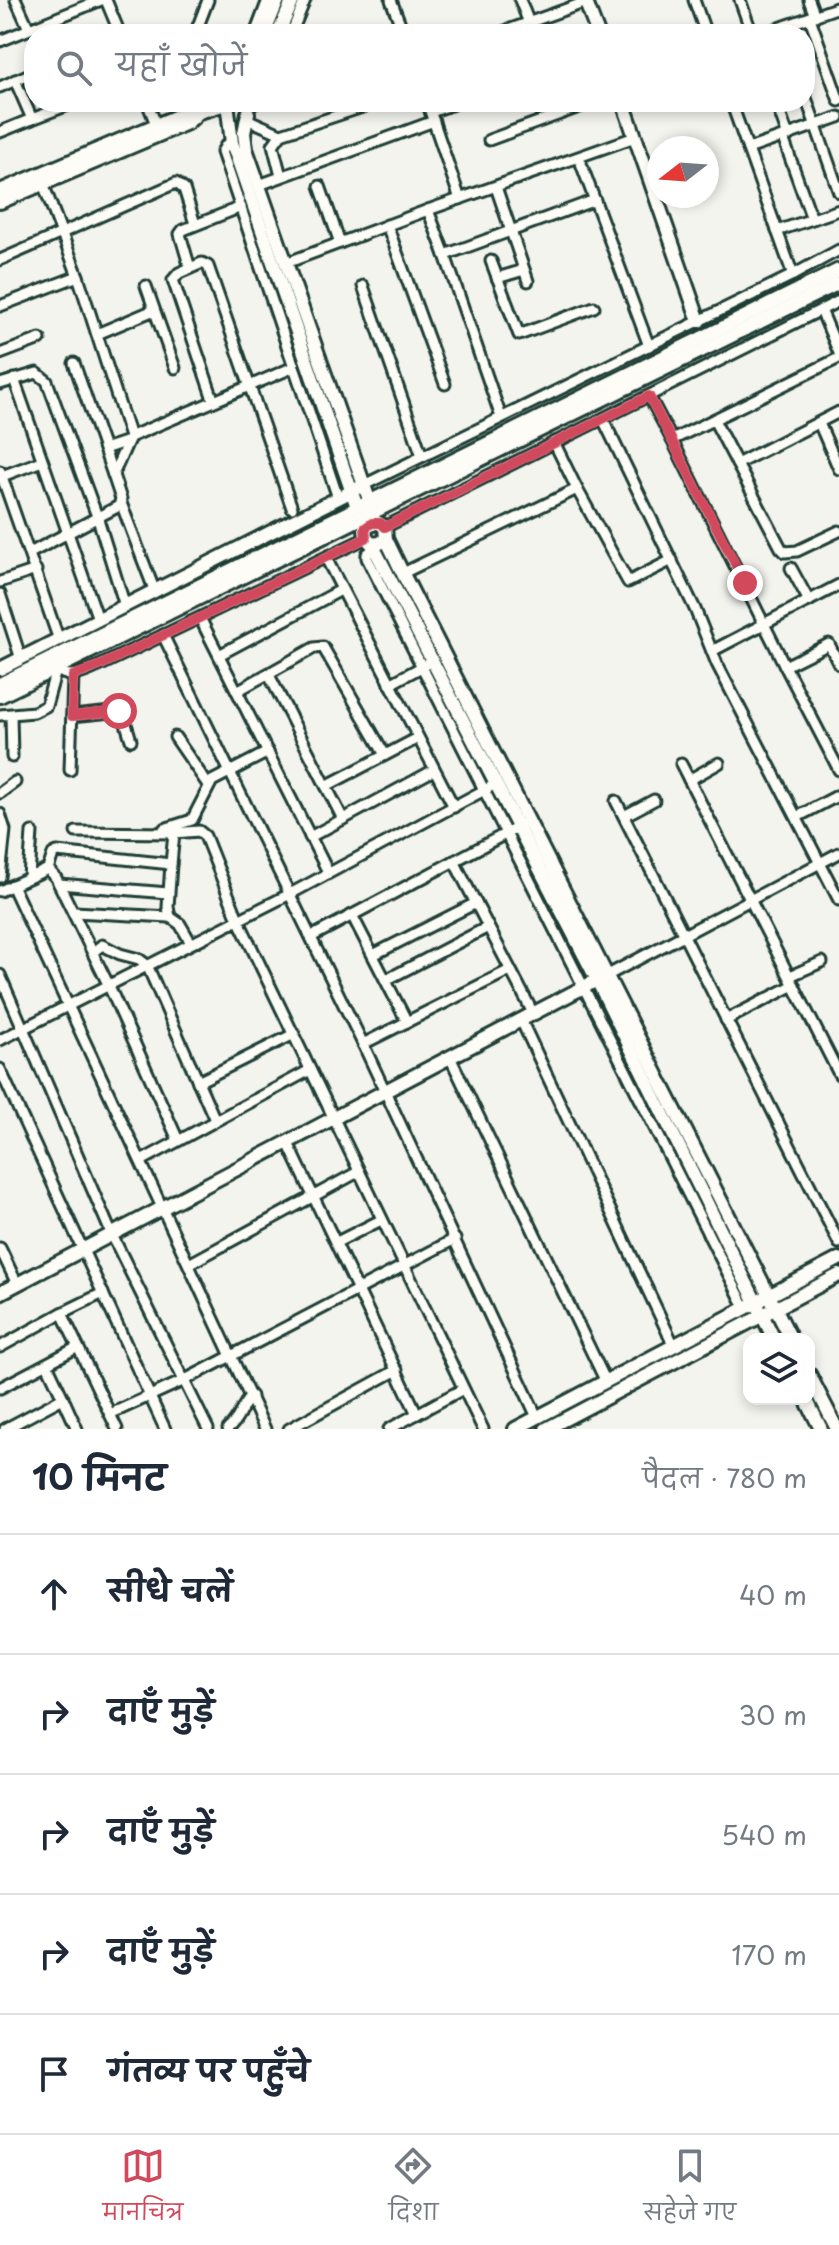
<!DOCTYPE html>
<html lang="hi">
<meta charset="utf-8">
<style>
body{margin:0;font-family:"Playpen Sans","Playpen Sans Deva",sans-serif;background:#f6f6f7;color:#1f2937}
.controls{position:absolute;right:24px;bottom:24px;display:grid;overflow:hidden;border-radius:16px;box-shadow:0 4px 12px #0003}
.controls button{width:72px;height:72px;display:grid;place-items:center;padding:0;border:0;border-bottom:2px solid #e0e1e3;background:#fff;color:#1f2937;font:40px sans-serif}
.compass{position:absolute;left:647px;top:136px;width:72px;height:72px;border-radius:50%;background:#fff;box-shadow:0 4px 12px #0003;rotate:253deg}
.stop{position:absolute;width:24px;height:24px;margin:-18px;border:6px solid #d1495b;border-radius:50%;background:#fff}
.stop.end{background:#d1495b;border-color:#fff;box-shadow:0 2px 8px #0008}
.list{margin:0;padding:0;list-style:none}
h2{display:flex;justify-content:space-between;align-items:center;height:104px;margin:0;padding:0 32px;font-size:34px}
h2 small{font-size:26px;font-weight:400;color:#747a83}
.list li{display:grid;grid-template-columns:52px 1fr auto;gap:24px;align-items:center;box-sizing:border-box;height:120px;padding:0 32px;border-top:2px solid #e0e1e3}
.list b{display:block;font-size:30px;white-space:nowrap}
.list em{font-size:26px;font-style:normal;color:#747a83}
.icon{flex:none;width:44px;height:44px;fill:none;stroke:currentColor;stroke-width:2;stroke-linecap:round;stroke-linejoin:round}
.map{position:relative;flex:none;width:839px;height:1429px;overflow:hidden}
.search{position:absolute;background:#fff;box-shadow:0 4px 12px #0003;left:24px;right:24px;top:24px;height:88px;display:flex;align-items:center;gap:20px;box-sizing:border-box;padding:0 28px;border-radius:32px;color:#747a83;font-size:30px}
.sheet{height:704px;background:#fff}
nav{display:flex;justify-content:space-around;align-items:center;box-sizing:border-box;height:112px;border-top:2px solid #e0e1e3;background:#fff;font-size:22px;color:#747a83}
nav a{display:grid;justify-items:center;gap:4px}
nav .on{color:#d1495b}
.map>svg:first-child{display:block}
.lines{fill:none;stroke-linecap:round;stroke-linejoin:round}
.street-casing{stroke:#1f3d34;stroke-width:15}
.secondary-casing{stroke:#1f3d34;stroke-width:18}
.street{stroke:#fdfcf7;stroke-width:9}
.secondary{stroke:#fdfcf7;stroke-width:12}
.route{stroke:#d1495b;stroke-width:10}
</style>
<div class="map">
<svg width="839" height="1429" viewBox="0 0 839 1429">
<rect width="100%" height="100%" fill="#f4f4ef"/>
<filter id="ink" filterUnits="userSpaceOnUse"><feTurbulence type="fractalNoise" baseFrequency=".0125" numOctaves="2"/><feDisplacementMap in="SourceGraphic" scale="16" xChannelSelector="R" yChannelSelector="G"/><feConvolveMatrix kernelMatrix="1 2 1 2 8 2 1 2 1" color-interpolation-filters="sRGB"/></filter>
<g filter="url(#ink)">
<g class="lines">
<defs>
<g id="street">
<polyline points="16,0 29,29"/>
<polyline points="106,0 120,34"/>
<polyline points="391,0 404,34"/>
<polyline points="520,0 529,23"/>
<polyline points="694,0 706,34"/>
<polyline points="740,0 752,34"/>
<polyline points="809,0 815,16"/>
<polyline points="810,18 839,101"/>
<polyline points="195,34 208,0"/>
<polyline points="255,34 268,0"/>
<polyline points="291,34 305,0"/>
<polyline points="497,34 586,2"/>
<polyline points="762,34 839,7"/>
<polyline points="0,41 101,0"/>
<polyline points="15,80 32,119 76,102"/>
<polyline points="0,87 34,72"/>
<polyline points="805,95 839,192"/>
<polyline points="147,102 158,129"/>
<polyline points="427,102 460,199"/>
<polyline points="731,102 793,275"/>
<polyline points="776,102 788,136"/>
<polyline points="250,105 258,102"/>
<polyline points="431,112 459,102"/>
<polyline points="247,119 281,134"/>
<polyline points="0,132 32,119"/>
<polyline points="783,138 812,219"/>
<polyline points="489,140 593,102"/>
<polyline points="232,143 226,145 222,152 338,498"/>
<polyline points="748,149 839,117"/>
<polyline points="579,158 649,346"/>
<polyline points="281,176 273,145 281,134 378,102"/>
<polyline points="259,185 434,121"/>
<polyline points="320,186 340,243"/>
<polyline points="496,187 528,281"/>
<polyline points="428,210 445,255 595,200"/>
<polyline points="387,225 445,384"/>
<polyline points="777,231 839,210"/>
<polyline points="445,255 501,417"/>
<polyline points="0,260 176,183 184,189 195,224"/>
<polyline points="491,261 519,335 594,307"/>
<polyline points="286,263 428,210 635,137"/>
<polyline points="190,268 180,234 183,230 241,207"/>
<polyline points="497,278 524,270"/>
<polyline points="146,286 175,368"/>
<polyline points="363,286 422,456"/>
<polyline points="0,306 78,276"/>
<polyline points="821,310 839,353"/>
<polyline points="97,334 154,310"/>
<polyline points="0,354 40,339"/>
<polyline points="839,358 672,440 785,666 829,644 839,664"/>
<polyline points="74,363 113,475"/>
<polyline points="14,379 98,619"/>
<polyline points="0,384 37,373 47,381 98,519 125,606"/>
<polyline points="649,396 672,440"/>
<polyline points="213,399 173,280 179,273 202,263 208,266 292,508"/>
<polyline points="603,419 695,609 717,664 839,900"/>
<polyline points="714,420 781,548 785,552 797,551 839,531"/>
<polyline points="819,423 839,469"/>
<polyline points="130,437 294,367"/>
<polyline points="104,449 128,441"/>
<polyline points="737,464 839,412"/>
<polyline points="0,471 59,640"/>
<polyline points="2,476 42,461"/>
<polyline points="364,485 793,275 839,250"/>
<polyline points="577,489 628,582 672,560"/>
<polyline points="121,503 155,592"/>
<polyline points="385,527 839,301"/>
<polyline points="375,548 367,554 367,558 745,1307"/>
<polyline points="30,553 119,506 121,499 113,475 130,437 78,276 42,181"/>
<polyline points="326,558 454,807"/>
<polyline points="791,568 809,601"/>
<polyline points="403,573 577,489 554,442"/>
<polyline points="0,582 36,570"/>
<polyline points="0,594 21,659"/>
<polyline points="200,618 328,872"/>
<polyline points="163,635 363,1044 537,1417"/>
<polyline points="712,651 839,585"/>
<polyline points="219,655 341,590"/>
<polyline points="785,666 839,770"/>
<path d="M56,668c13,14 28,4 43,-2l267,-128"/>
<polyline points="269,675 343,819"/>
<polyline points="390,684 427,664"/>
<polyline points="237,691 314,648 323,647 385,755"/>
<polyline points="0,715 34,712 46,706 56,670"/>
<polyline points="11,715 12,757"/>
<polyline points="72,716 122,711 131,740"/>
<polyline points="175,737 208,785"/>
<polyline points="681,764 839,1074"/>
<polyline points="70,770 73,676"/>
<polyline points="689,780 719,763"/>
<polyline points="326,786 418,738"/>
<polyline points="0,793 15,782"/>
<polyline points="616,801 839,1243"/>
<polyline points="0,814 5,830 0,877"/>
<polyline points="624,816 654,800"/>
<polyline points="797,817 839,795"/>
<polyline points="164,829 192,820 212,781 268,752"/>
<polyline points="76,832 174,833 199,831 205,836 238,919 483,1429"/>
<polyline points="310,837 434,770"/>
<polyline points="454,861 533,1013"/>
<polyline points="171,864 174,833"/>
<polyline points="48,869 53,854 57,852 171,864 168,907 170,917"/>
<polyline points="29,877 32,832"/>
<polyline points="59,884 168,893"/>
<polyline points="12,885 265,1429"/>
<polyline points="0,891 48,869 56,878 108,984 178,1140"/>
<polyline points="74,912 170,917 180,924 191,943"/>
<polyline points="352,915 407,1022"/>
<polyline points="311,937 524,824"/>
<polyline points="93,952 102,945 120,954 139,959 147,965 215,1120"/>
<polyline points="373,955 476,903"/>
<polyline points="0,975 112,1235 208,1429"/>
<polyline points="608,975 839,853"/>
<polyline points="790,976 822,962"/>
<polyline points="386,980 488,927"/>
<polyline points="521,1020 674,1346"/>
<polyline points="726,1020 794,985"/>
<polyline points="0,1040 290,894 490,787"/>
<polyline points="363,1044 510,970"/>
<polyline points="450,1057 606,1382"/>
<polyline points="0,1069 165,1429"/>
<polyline points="198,1082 294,1034"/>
<polyline points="288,1143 417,1414"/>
<polyline points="141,1161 310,1070"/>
<polyline points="337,1242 381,1220"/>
<polyline points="0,1248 17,1284"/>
<polyline points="189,1264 358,1172"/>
<polyline points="62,1313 103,1293"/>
<polyline points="0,1347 62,1313 78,1347 0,1388"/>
<polyline points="78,1347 117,1429"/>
<polyline points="47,1364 63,1398"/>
<polyline points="110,1414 185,1380 455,1239"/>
<polyline points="5,1429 63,1398 77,1429"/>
<path d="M228,1429c12,-9 12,-22 23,-33"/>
<polyline points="289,1429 397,1370"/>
<polyline points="389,1429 463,1389"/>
</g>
<g id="secondary">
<polyline points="585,0 598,34"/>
<polyline points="264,34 278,0"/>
<polyline points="278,34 293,0"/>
<polyline points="227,102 232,143 359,513"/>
<polyline points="623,102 699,321"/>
<polyline points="248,113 244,133 246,149 372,508"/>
<polyline points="0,191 189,111 199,112 226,104"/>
<polyline points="0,202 187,123 199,112"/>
<polyline points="386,539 380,543 372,544 366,538 365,528 377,522 385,527 386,539 401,570 791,1339"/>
<polyline points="372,544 597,980 774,1339"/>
<polyline points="0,669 358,488"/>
<polyline points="0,684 839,270"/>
<polyline points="0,696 839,283"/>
<polyline points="0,1293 601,978"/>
<polyline points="809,1374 837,1429"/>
<polyline points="806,1399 821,1429"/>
<polyline points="515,1429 839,1259"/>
<polyline points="546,1429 839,1275"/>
</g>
</defs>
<use href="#street" class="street-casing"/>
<use href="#secondary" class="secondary-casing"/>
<use href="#street" class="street"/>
<use href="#secondary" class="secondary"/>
</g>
</g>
<g class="lines" filter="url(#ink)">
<polyline class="route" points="119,711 72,716 73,676 99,666 366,538 365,528 372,523 381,523 385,527 649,396 745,583"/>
</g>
</svg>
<div class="controls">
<button><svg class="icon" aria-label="layers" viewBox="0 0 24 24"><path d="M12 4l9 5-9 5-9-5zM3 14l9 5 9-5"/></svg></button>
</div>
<svg class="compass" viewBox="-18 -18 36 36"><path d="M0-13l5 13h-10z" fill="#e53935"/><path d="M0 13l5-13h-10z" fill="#747a83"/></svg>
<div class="stop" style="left:119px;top:711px"></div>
<div class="stop end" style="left:745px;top:583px"></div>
<div class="search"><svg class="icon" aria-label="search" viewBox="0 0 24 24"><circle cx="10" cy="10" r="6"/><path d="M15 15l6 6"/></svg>यहाँ खोजें</div>
</div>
<section class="sheet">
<h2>10 मिनट<small>पैदल · 780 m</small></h2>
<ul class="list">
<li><svg class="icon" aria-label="ahead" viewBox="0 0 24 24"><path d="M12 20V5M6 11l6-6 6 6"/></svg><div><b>सीधे चलें</b></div><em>40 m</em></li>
<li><svg class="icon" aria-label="right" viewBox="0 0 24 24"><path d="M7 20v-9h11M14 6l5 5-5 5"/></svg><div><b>दाएँ मुड़ें</b></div><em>30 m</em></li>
<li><svg class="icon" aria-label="right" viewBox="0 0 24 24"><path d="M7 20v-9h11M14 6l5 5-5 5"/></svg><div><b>दाएँ मुड़ें</b></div><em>540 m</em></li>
<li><svg class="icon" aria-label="right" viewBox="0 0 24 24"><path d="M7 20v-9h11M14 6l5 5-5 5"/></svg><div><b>दाएँ मुड़ें</b></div><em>170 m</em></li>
<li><svg class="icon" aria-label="arrive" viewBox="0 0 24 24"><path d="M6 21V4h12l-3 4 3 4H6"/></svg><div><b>गंतव्य पर पहुँचे</b></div></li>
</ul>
</section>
<nav>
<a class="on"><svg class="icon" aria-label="map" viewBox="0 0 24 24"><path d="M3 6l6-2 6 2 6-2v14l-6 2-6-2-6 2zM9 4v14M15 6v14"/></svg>मानचित्र</a>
<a><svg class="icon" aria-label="directions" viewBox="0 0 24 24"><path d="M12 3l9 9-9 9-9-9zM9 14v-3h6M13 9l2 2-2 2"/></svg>दिशा</a>
<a><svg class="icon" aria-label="saved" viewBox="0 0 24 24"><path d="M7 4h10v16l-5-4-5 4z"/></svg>सहेजे गए</a>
</nav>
